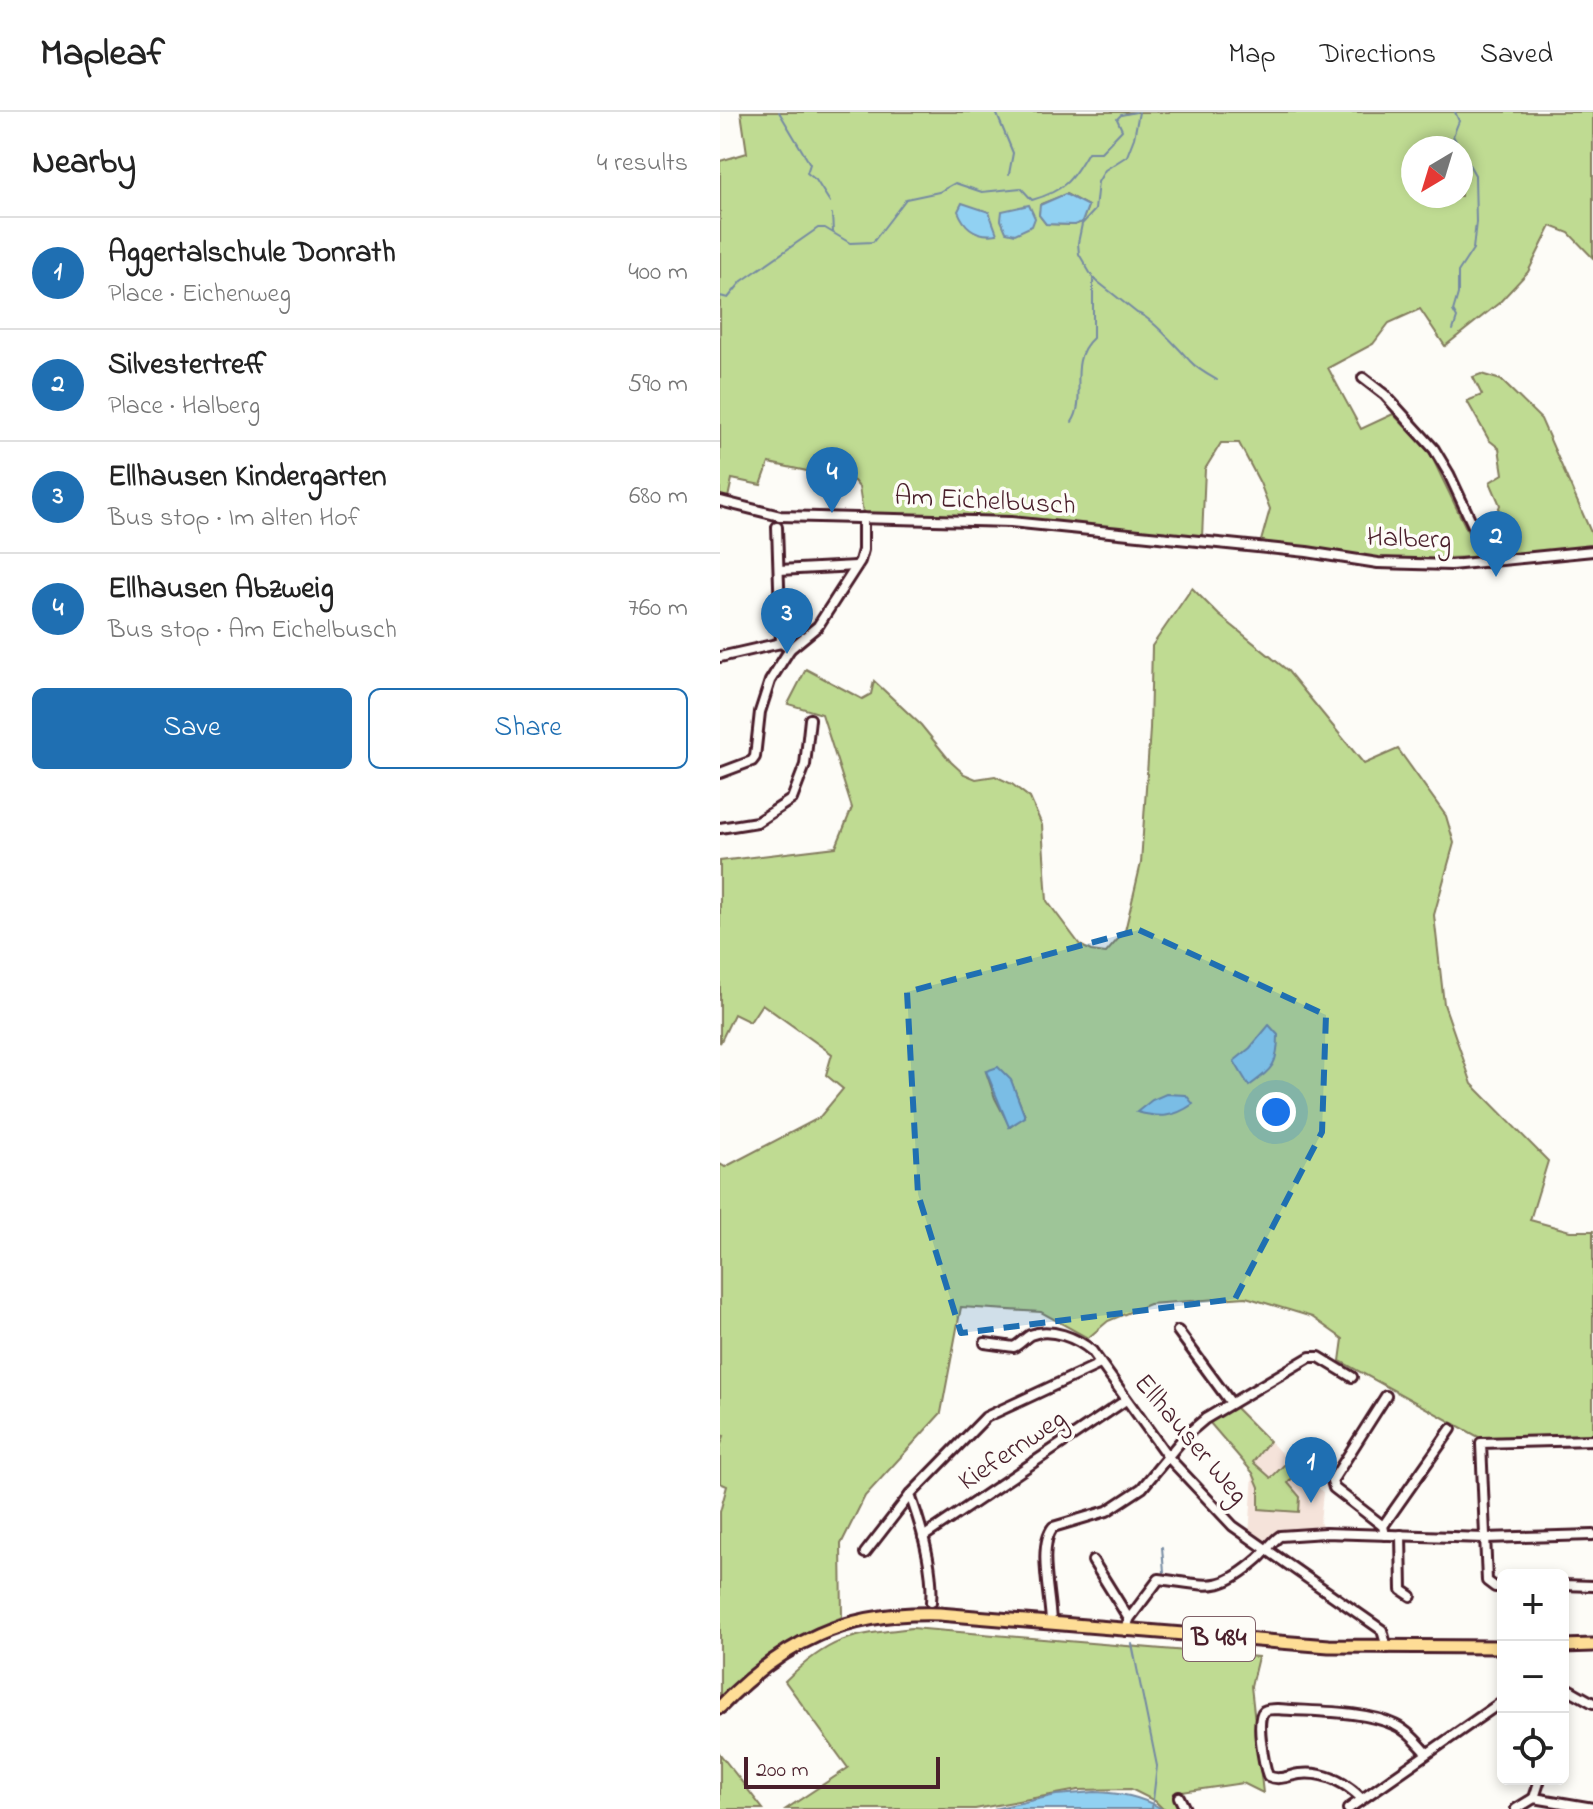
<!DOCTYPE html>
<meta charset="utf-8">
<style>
body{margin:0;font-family:"Indie Flower",sans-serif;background:#f6f6f6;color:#222}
.controls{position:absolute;right:24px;bottom:24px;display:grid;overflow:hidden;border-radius:12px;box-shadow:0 4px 12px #0003}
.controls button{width:72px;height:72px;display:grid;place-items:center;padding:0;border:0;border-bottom:2px solid #e0e0e0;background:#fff;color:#222;font:40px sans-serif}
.compass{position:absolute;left:681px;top:24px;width:72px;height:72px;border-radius:50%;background:#fff;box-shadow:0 4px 12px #0003;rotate:218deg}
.scale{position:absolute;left:24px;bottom:20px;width:196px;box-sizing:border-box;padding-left:8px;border:4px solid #4a1f2b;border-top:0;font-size:22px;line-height:28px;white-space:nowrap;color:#4a1f2b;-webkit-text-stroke:6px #fdfcf7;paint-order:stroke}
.you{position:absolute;left:556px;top:1000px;width:28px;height:28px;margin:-20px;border:6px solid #fff;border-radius:50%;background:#1a73e8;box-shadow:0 0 0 12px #1a73e833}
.badge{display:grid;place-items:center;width:52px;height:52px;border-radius:50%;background:#1f6fb2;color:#fff;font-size:26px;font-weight:700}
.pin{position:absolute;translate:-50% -66px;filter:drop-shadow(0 2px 4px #0008)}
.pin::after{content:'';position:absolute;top:42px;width:28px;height:24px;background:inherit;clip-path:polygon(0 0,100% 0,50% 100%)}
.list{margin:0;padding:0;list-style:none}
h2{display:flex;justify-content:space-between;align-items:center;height:104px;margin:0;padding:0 32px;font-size:34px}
h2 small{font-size:26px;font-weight:400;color:#767676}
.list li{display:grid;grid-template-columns:52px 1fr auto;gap:24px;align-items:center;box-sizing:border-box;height:112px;padding:0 32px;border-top:2px solid #e0e0e0}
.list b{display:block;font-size:30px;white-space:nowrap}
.list p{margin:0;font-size:26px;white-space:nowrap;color:#767676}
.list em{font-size:26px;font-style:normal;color:#767676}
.actions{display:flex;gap:16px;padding:24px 32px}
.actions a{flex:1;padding:18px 0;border:2px solid #1f6fb2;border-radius:12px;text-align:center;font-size:28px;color:#1f6fb2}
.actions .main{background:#1f6fb2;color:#fff}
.icon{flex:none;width:44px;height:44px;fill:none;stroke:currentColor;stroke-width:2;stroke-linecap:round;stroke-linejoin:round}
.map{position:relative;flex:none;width:873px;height:1697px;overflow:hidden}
header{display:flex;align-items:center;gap:48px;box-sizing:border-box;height:112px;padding:0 40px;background:#fff;border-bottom:2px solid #e0e0e0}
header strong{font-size:38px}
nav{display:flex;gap:44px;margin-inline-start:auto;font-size:28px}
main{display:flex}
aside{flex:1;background:#fff}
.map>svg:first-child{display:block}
.built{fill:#f5e3da}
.green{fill:#bfdb92;stroke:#847d5e;stroke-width:2;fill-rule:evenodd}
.water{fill:#91d1f2;stroke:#758aa2;stroke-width:2}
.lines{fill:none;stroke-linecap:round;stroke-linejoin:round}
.stream{stroke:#758aa2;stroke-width:2}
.minor-casing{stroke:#4a1f2b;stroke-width:14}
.major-casing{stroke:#4a1f2b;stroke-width:17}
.minor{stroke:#fdfcf7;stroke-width:8}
.major{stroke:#fedd96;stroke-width:11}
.marked{fill:#1f6fb2;fill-opacity:0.2;stroke:#1f6fb2;stroke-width:6;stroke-dasharray:16 10;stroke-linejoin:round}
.labels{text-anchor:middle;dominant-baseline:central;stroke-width:7;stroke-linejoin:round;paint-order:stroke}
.shield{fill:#fdfcf7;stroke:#806168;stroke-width:2}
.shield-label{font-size:26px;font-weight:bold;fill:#4a1f2b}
.street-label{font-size:28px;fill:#4a1f2b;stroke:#fdfcf7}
</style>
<header>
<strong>Mapleaf</strong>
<nav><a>Map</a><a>Directions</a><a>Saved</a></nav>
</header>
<main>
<aside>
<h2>Nearby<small>4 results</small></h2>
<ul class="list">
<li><span class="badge">1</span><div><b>Aggertalschule Donrath</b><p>Place · Eichenweg</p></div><em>400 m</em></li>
<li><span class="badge">2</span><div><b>Silvestertreff</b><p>Place · Halberg</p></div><em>590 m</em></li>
<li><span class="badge">3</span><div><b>Ellhausen Kindergarten</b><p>Bus stop · Im alten Hof</p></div><em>680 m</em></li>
<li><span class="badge">4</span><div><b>Ellhausen Abzweig</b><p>Bus stop · Am Eichelbusch</p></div><em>760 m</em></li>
</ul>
<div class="actions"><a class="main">Save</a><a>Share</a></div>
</aside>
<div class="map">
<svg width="873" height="1697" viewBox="0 0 873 1697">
<rect width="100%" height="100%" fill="#fdfcf7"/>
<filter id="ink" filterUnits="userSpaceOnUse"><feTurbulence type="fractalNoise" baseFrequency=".0125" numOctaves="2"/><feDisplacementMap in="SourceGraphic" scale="16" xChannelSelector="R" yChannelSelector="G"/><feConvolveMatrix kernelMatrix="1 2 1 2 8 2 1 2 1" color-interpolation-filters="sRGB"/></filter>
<g filter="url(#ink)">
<polygon class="built" points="514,1291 578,1359 603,1380 600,1410 605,1421 560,1424 548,1439 529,1425 533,1361 490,1311"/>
<g class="green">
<path d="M21,0h852v146l-24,-25 -18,-7 -23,46 -29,31 -54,43 -25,-37 -31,14 -16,21 -45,24 33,61 32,-15 37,39 50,104 -101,3 -118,-19 9,-32 -10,-26 -21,-40h-18l-16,26 -3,69 -191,-21 -148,-4 -4,-26 -5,-6 -85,-18 -8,22 -29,-6 -4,19 -8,-2v-335l27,-8zM693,36h48v48h-48zM346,82l22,12 -6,16 -8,3 -28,-1 -7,-9 2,-11z"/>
<polygon points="761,262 781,268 821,307 873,425 873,436 786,447 773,411 780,393 770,370 783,362 779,336 769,328 747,289 762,283 753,265"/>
<path d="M472,476l27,27 68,55 77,94 34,-15 48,67 8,27 -20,72 10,89 28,80 76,77 -18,59 40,11h23v204l-92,7 -17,-2 -144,-79 3,-22 -31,-22 -66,-20 -97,7 -41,17 -20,17 -47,-26 -80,-5 -20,106 -76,83 -24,48 1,73c-50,20 -82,50 -122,85v-190l7,-26 -7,-3v-36l4,-11 -4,-1v-271l5,3 94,-49 24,-29 -17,-14 6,-21 -70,-50 -12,18 -16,-8 -14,29v-182l116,-14 16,-39 -30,-94 -34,-10 18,-35 56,30 9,-5 3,-13 47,44 30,37 13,12 12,5 19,-3 17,8 18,14 12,27 5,76 33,44 11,6 15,2 19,-22 16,-68 9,-134 2,-83zM266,960l25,9 14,35 -15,11 -15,-29z"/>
<polygon points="511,1291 549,1329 533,1350 551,1366 570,1347 578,1359 568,1371 580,1385 579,1400 539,1397 539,1375 533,1361 490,1311"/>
<path d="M192,1516l346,29 -7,29 12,107 -20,-10 -68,10 7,16h-19l-8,-8 -24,-12 -53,1 -103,19h-189l62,-41 -63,-87c46,-45 66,-46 127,-53z"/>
<polygon points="0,1642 43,1697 0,1697"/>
</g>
<g class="water">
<polygon points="345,82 368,94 362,110 354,113 326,112 319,103 320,93"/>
<path d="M242,91l27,9 8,22c-19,3 -32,-5 -39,-23z"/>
<polygon points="309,93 315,106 312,114 295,122 286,120 281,108 282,99"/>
<path d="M549,913l9,10c0,30 -5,33 -29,51l-15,-25 16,-13z"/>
<polygon points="278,955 291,968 305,1005 289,1015 266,959"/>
<path d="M446,982l20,1 7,9c-20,14 -33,14 -56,8l15,-12z"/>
<path d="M375,1680c25,1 45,4 67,17h-168l62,-14z"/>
</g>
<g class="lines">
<g class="stream">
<polyline points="59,0 90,52 87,61 96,68 110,90"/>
<polyline points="276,0 293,41 289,62"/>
<path d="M419,0l-5,26 -7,18 -22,14 -7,12 -3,28 -13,14 -4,19 1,11 14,24 44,35c12,2 44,38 53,48 7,8 18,14 27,19"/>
<polyline points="112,102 113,120"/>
<path d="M0,184l8,2 14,-17 76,-53h7l25,15 23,-1 33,-43 33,-7 16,-9 27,9 39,-4 11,12c32,-9 40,-20 56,-48h13l21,-22 -5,-11 4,-4 15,-3"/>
<polyline points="733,218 737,206 733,199 738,182 738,160 753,137 756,110 755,63 733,24 739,9 735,0"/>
<path d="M352,310c16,-23 -6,-60 21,-84v-60"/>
<polyline points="351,1222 362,1226 372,1234"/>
<polyline points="442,1435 444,1460"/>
<polyline points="413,1510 422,1496"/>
<polyline points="412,1532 437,1654 432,1697"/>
</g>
<defs>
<g id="minor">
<polyline points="643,266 665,283 714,337 729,362 757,422 766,450"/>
<polyline points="0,389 60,404 291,410 587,440 658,451 731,453 873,439"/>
<polyline points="57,415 61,531 70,537"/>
<polyline points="59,458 136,454"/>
<polyline points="0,545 61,531"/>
<polyline points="0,661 32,649 35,645 40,600 50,569 70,537 98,514 140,449 143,438 143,406"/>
<polyline points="0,716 37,710 72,687 85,653 90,607"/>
<polyline points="458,1219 511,1291"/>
<path d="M265,1231l29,4c6,-3 11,-9 16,-12 21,-8 47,3 62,16l76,106 65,69 149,104 5,18"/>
<polyline points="663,1414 731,1317"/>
<polyline points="665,1423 663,1414 614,1376 612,1369 666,1284"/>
<polyline points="681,1423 682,1478 691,1484"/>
<polyline points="203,1425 406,1288"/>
<polyline points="145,1441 190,1383"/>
<polyline points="373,1449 409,1507"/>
<polyline points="843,1473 873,1474"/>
<polyline points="783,1475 775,1475 767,1469 761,1331 873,1328"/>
<path d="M211,1490c3,-34 -9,-74 -21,-107l76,-78 114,-53"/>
<path d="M331,1512c0,-26 -14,-77 2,-97l54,-16 35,-23 43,-52 20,-17 105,-62h9l33,20"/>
<path d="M406,1519l3,-12 30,-40c50,6 59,15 99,-20 8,-7 13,-17 22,-23l45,-3 160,5 108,-3"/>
<polyline points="843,1574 873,1591"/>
<polyline points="459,1685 465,1697"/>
<polyline points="814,1686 820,1667"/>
<path d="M642,1687c-17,-17 -38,-28 -63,-25 -12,2 -20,7 -31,2 -4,-11 -13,-58 -4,-65 4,-2 9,-2 13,-2 35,3 87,1 118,16 13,6 23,18 32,28"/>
<polyline points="628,1697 783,1589"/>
<polyline points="796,1697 814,1686 873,1696"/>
</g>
<g id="major">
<polyline points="843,1534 873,1533"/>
<path d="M0,1595c64,-66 126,-96 219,-93l390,32 174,1"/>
</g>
</defs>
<use href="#minor" class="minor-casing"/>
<use href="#major" class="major-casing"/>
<use href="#minor" class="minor"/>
<use href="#major" class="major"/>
</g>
</g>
<path class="marked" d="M419,818l187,85 -4,117 -87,167 -274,34 -43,-139 -11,-202z"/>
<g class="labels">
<rect class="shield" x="463" y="1505" width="72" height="44" rx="6"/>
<g class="shield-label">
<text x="499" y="1527">B 484</text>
</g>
<g class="street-label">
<text transform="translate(265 390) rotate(3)">Am Eichelbusch</text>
<text transform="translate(689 428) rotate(2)">Halberg</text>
<text transform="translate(470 1328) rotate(50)">Ellhauser Weg</text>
<text transform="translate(293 1339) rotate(-34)">Kiefernweg</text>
</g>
</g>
</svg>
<div class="controls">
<button>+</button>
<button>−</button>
<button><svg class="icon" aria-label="locate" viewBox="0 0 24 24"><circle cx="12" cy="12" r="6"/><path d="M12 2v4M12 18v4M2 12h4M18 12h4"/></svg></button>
</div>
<svg class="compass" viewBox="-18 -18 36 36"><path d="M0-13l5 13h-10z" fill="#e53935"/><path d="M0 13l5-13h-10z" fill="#767676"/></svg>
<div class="scale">200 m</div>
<div class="you"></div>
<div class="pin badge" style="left:591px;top:1391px">1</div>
<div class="pin badge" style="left:776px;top:465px">2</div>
<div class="pin badge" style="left:67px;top:542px">3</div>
<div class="pin badge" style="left:112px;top:401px">4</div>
</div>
</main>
